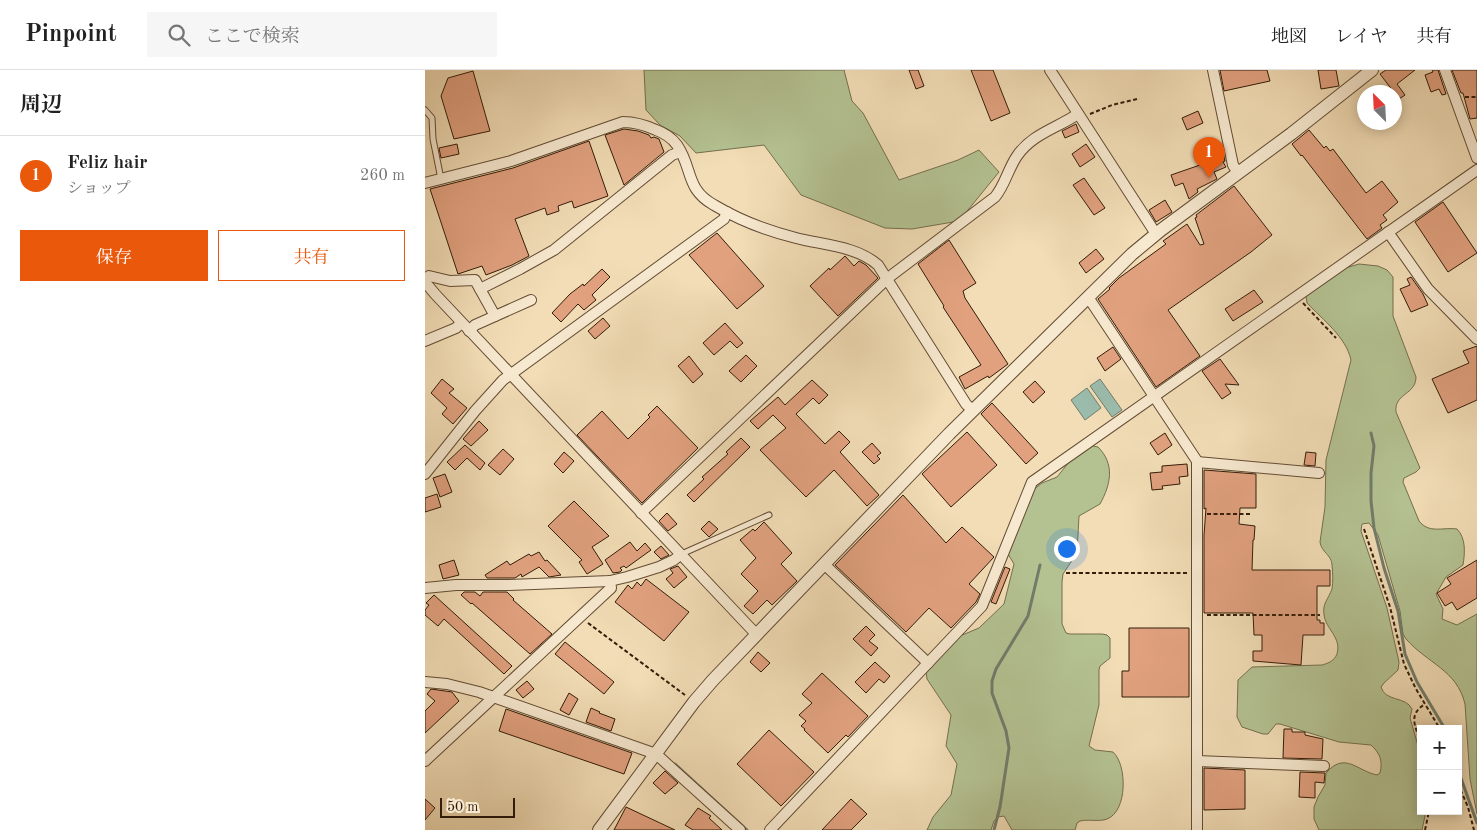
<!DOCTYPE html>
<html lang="ja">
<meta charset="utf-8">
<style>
body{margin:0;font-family:"Old Standard TT","Noto Serif JP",serif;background:#f6f6f6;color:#222}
.controls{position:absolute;right:15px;bottom:15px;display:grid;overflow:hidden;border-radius:0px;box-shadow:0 2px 12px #0003}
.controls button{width:45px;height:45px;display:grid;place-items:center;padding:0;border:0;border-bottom:1px solid #e0e0e0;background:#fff;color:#222;font:25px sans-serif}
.compass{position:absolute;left:932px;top:15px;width:45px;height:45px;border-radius:50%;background:#fff;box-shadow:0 2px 12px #0003;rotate:336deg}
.scale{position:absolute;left:15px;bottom:12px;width:75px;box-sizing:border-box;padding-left:5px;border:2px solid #331c08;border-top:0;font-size:14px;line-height:18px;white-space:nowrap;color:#331c08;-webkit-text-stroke:4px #f7e9d0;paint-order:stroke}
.you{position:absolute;left:641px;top:478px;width:18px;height:18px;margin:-12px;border:4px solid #fff;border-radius:50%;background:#1a73e8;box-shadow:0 0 0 8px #1a73e833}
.badge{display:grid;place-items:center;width:32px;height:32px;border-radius:50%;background:#ea580c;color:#fff;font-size:16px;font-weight:700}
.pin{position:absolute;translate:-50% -41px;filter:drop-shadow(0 1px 2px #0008)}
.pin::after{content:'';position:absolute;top:26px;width:18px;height:15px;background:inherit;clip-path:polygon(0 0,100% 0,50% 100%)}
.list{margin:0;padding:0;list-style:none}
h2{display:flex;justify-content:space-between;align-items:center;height:65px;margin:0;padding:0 20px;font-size:21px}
h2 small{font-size:16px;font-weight:400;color:#767676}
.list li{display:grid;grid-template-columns:32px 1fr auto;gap:15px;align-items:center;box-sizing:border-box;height:80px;padding:0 20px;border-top:1px solid #e0e0e0}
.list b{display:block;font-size:19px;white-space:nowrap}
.list p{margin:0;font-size:16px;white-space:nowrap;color:#767676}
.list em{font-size:16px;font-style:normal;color:#767676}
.actions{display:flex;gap:10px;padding:15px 20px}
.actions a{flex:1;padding:11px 0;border:1px solid #ea580c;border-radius:0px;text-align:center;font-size:18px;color:#ea580c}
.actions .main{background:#ea580c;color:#fff}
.icon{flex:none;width:28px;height:28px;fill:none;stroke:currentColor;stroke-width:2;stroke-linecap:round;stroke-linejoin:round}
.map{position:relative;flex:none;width:1052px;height:760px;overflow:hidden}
header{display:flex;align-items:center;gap:30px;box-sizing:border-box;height:70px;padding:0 25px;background:#fff;border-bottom:1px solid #e0e0e0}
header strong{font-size:24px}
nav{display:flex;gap:28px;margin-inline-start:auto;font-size:18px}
.search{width:350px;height:45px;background:#f6f6f6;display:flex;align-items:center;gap:12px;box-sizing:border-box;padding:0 18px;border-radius:0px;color:#767676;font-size:19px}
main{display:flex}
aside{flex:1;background:#fff}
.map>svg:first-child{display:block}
.green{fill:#b4c292;stroke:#746f4d}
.water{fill:#9bbcad;stroke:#717c6b}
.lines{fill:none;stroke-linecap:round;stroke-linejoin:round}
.stream{stroke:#717c6b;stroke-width:3}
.building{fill:#e1a17f;stroke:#331c08}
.service-casing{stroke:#634c34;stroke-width:7}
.minor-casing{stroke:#634c34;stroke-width:12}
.tertiary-casing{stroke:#634c34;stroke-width:14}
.path{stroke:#331c08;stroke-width:2;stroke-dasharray:4 2.5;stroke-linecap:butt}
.service{stroke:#f7e9d0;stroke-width:5}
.minor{stroke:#f7e9d0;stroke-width:10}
.tertiary{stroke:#f7e9d0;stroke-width:12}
</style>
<header>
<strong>Pinpoint</strong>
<div class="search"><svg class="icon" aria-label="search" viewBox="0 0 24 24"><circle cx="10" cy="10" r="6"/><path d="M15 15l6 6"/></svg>ここで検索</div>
<nav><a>地図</a><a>レイヤ</a><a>共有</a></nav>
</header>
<main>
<aside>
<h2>周辺<small></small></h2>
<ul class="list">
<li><span class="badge">1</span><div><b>Feliz hair</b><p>ショップ</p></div><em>260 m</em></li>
</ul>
<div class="actions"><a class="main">保存</a><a>共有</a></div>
</aside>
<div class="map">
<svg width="1052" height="760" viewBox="0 0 1052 760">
<rect width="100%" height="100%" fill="#f2ddb6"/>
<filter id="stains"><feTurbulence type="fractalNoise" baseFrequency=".004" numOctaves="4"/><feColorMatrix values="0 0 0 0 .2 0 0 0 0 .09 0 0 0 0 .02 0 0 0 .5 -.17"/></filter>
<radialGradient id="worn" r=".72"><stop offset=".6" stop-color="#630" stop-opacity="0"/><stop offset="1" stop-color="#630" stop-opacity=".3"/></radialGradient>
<g class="green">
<polygon points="219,0 419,0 427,31 438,43 474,110 533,90 554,80 574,102 534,151 487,159 460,158 376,125 339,75 271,83 255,66 235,55 221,40"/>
<path d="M934,194l19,2 9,4 6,7v39l23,61c0,18 -22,16 -20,35l24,56 -4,4 -12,6 -1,4 16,39c10,13 24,6 38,8 9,9 8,24 6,36l-17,12 -10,17 7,15 -1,10 15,6 20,-11v200l-7,-35 -5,-75c-8,-34 -38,-41 -59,-65l-3,-5 -3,-23 -22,-76 -9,-12 -7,1 -1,7 26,77 12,54 -1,8 -14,13 -3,4c4,15 25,9 31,22l-2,9 11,38v55h5l-4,19h-103l-5,-11v-12l4,-10 7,-12 1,-12c19,-22 31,-2 51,2l3,-2c3,-12 0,-20 -9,-28l-32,-3 -59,-18h-4l-8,10h-5l-21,-7 -5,-10 1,-37 14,-13 70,-2c7,-2 12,-4 15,-11 5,-17 -12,-25 -13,-40 -2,-10 5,-16 8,-25 1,-7 1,-16 0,-24 0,-10 -11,-13 -12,-23l5,-35 1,-47 25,-100c-5,-23 -28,-40 -44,-57l-1,-7 36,-27z"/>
<path d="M668,376l5,1c17,17 13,37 2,57l-21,12 -2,37 -14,21 -1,8v42l4,9 4,1h32l5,1 3,3v20l-10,8 -1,4v35l-10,41 6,4 18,2c14,12 15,59 -6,67 -8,3 -18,0 -27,2l-3,2 -2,7h-63l-8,-14 -6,1 -4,4 -3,9h-64l6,-13 18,-22 6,-31 -11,-18 5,-31 -24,-36 -1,-8 34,-35 19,-8 25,-24 10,-40 -6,-10 25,-64 9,-7 15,-6 12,-15 18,-14z"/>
</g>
<g class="water">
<polygon points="675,309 697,340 687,347 665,316"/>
<polygon points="662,318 676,338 660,350 646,330"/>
</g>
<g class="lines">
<g class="stream">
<polyline points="946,363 949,376 946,403 946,431 949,458 959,498 973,541 980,584 992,612 1020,659"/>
<polyline points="250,694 322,760"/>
<polyline points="1033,700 1052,753"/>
<polyline points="569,760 575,737 584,678 581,661 567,623 567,611 571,599 603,546 615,495"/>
</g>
</g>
<g class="building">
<polygon points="484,0 493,0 499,16 491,19"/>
<polygon points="546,0 568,0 585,43 566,51"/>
<polygon points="795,0 842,0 845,11 799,21"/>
<polygon points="893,0 911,0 914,16 896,19"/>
<polygon points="961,0 990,0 972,14 980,25 974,29 955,4"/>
<polygon points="1007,0 1013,0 1021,24 1017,25 1014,19 1006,22 1000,5 1008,2"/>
<polygon points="1027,0 1052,0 1052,48 1045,49 1038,23 1036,23"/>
<polygon points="48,1 65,61 29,69 16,26 23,8"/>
<polygon points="773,41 778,53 762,60 757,48"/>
<polygon points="651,54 654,62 640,68 637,61"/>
<polygon points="199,59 213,61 224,65 226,68 229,67 234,69 239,82 199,115 180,65"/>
<polygon points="884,60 899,78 901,76 905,81 908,79 941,123 957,111 973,132 958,145 962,150 955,155 957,158 942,169 877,85 876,86 867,74"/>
<polygon points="164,71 183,126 149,138 147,131 133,136 134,141 122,145 120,138 90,149 104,186 87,195 61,205 57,196 33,204 5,119 88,98"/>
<polygon points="32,74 34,84 16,88 14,78"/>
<polygon points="661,74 670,87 655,97 647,84"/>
<polygon points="798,83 800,91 798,92 801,97 789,102 792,109 772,119 773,122 764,129 758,113 750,116 746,105 775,95 773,92"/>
<polygon points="659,108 680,138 669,145 648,115"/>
<polygon points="809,116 847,165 826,182 743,240 775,286 731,317 673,229 685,219 684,218 694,208 741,174 738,171 762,154 775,175 779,174 770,148 772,147 771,145"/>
<polygon points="740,130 747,142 731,152 724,140"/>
<polygon points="1018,132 1052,183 1023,202 990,152"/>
<polygon points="292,163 339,216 312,239 264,185"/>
<polygon points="524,170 551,213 538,221 540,228 583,294 564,308 563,306 540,319 534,307 556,295 518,237 519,236 493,194"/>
<polygon points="671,179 679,189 661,203 654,193"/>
<polygon points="420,186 429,196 434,191 441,195 453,208 413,246 385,216 404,198 405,200"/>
<polygon points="177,199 185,207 167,225 171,230 159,240 153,234 136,252 127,243 145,224 158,214 159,216"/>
<polygon points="986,207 998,224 1003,235 986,242 975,219 985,215 982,209"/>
<polygon points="829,220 838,232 808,251 800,239"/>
<polygon points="178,248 185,256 170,269 163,261"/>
<polygon points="300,253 318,273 312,278 305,271 289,285 278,273"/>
<polygon points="1052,276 1052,330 1023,343 1007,309 1044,293 1038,281"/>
<polygon points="688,277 696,289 680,301 672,288"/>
<polygon points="321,285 332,296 316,312 304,301"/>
<polygon points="264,286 278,304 268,313 253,296"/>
<polygon points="795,289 814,315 800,314 806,323 797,329 777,301"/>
<polygon points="17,309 29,319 24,323 42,338 28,354 17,344 22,338 6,323"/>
<polygon points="387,310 403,325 394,334 388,328 371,344 400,374 414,361 425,372 415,382 454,425 442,436 409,400 381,427 335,380 361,358 348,345 333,359 325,351 353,327 360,335"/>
<polygon points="610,311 620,322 608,333 598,322"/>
<polygon points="567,333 613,383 601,394 556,344"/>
<polygon points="232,336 273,378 217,433 152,365 177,341 203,369 225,347 223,345"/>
<polygon points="54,351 63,360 46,376 38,369"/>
<polygon points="542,362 572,395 526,437 497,404"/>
<polygon points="740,363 747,375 733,385 725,373"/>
<polygon points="316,368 325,377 269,432 262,425 279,409 277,407 303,384 301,382"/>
<polygon points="447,373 456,383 452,386 455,389 449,394 437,382"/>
<polygon points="40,375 60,393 55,400 42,388 30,400 22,392"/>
<polygon points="78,379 89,389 75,405 63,395"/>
<polygon points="139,382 149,391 138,403 129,394"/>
<polygon points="881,382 891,383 890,396 879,395"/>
<polygon points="762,394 763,406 754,407 755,414 737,416 738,419 727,420 725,403 737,402 737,396"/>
<polygon points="779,400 831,404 831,438 815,438 814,454 830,456 829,470 828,470 827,500 905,500 905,516 892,516 892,550 895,550 895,553 899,553 899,565 878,565 876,595 828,591 828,581 837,581 837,565 829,565 828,543 779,543 779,465 781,438 779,439"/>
<polygon points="20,404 27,422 15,427 8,408"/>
<polygon points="12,424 16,437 0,442 0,428"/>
<polygon points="478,425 521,473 537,457 569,487 544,514 555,524 551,532 526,558 504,538 481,562 410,495"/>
<polygon points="149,431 184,466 167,477 178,494 162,504 154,492 157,490 123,456"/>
<polygon points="242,443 252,454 243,461 234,451"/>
<polygon points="284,451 293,459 284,467 276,459"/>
<polygon points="339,452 367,483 356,494 372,511 347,535 342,530 328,544 319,536 333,521 316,504 331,488 315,470 328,459 330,461"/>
<polygon points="205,472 212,481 220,473 226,480 201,498 199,496 195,498 197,500 195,502 188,503 180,490"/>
<polygon points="236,476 244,485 236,489 229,482"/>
<polygon points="114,482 120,491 122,490 136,505 124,507 114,497 97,507 96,504 90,508 62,508 60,505 82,491 85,495 104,484 106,486"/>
<polygon points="29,490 34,505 18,509 14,495"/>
<polygon points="1052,490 1052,528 1032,540 1027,532 1020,536 1012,523 1026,514 1022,508"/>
<polygon points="253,496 262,507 249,518 241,509 248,503 245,499"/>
<polygon points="580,497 585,499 571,534 566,532"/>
<polygon points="221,509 264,542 239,571 190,532 203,515 207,519 212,512 216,516"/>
<polygon points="39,522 50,522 55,526 58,522 82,522 89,529 88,530 127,564 105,584 47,533 46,534 36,525"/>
<polygon points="9,525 87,596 79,604 19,549 13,556 0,545 0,540 4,535 1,533"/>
<polygon points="441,556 450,565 444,571 453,578 446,586 428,569"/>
<polygon points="704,558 764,558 764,627 697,627 697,601 704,601"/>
<polygon points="140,572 189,612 179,624 130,584"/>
<polygon points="333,582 345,593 336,602 325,592"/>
<polygon points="450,592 465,606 459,613 454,609 441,623 430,612"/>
<polygon points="397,603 443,646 423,667 421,665 403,683 379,660 380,659 376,656 381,651 374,645 387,633 377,624"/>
<polygon points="102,611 109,619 98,628 91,620"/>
<polygon points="6,619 27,622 34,631 0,663 0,641 10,631 2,624"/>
<polygon points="144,623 153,629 144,645 135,640"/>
<polygon points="166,638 175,642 174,643 190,649 186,661 161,652"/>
<polygon points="81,639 207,683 199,704 74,661"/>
<polygon points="859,659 867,659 867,662 880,662 880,665 898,669 897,689 858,688"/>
<polygon points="344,660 389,702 356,736 312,694"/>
<polygon points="779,698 820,700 820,739 779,740"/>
<polygon points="240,701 253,713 240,724 228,713"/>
<polygon points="875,702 900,703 899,713 890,712 890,728 874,727"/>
<polygon points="0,729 10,738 0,750"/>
<polygon points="426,729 442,744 426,760 397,760"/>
<polygon points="201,737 250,760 189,760"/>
<polygon points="273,738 286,746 284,748 297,760 268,760 260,755"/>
</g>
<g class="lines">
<defs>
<g id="service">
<polyline points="0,40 7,48 8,69 16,109"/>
<polyline points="257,486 261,482 344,445"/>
</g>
<g id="minor">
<polyline points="625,0 731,164"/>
<polyline points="788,0 808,95 813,103"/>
<polyline points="1020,0 1052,88"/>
<path d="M0,113l86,-22 112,-39c12,0 22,3 33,8 8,3 16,8 21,15 16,23 8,44 37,60 25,15 54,26 82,33 27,7 60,8 82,27l88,139 6,6"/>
<polyline points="963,162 1003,219 1052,269"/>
<polyline points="0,209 4,206 25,211 50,210 70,246"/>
<polyline points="0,212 10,224 331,564"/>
<polyline points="55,219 95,199 129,180 247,85 255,82"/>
<polyline points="663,227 772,391 772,760"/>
<polyline points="44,261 50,255 106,230"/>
<polyline points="0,271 31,258 36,253"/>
<polyline points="772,392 894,403"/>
<polyline points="0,404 50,341 78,310 299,149 302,142"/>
<path d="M216,443l247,-235 107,-81c10,-12 13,-28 22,-41 15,-22 40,-28 61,-42"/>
<polyline points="399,494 503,593"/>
<polyline points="0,518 31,515 84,515 185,511 202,507 234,497 249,490 255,485"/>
<polyline points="0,612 22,614 54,622 231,684 315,760"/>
<polyline points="0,691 186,518 185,511"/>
<polyline points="772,691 899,696"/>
<polyline points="345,760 557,536 607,412 1052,100"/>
</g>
<polyline id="tertiary" points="174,760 269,632 288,610 524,364 707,184 736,160 866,64 947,0"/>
</defs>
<use href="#service" class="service-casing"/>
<use href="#minor" class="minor-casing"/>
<use href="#tertiary" class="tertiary-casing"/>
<g class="path">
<polyline points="1040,27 1052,27"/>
<polyline points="665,44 687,35 712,29"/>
<polyline points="878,233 911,268"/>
<polyline points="782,444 827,444"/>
<polyline points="939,459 965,537 979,594 991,619 1015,659"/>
<polyline points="641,503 763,503"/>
<polyline points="782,545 895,545"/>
<polyline points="163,553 260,625"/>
<path d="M996,674c-5,-17 -14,-29 4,-40"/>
<polyline points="1033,714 1043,737 1049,760"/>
<polyline points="1000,760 1004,741"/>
</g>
<use href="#service" class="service"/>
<use href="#minor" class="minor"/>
<use href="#tertiary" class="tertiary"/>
</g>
<rect width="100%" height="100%" filter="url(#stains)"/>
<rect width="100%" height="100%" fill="url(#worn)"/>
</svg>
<div class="controls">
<button>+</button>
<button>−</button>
</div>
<svg class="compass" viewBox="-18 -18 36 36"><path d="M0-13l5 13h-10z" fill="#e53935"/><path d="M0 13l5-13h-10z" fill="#767676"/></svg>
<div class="scale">50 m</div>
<div class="you"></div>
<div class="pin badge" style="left:784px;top:108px">1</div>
</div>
</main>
